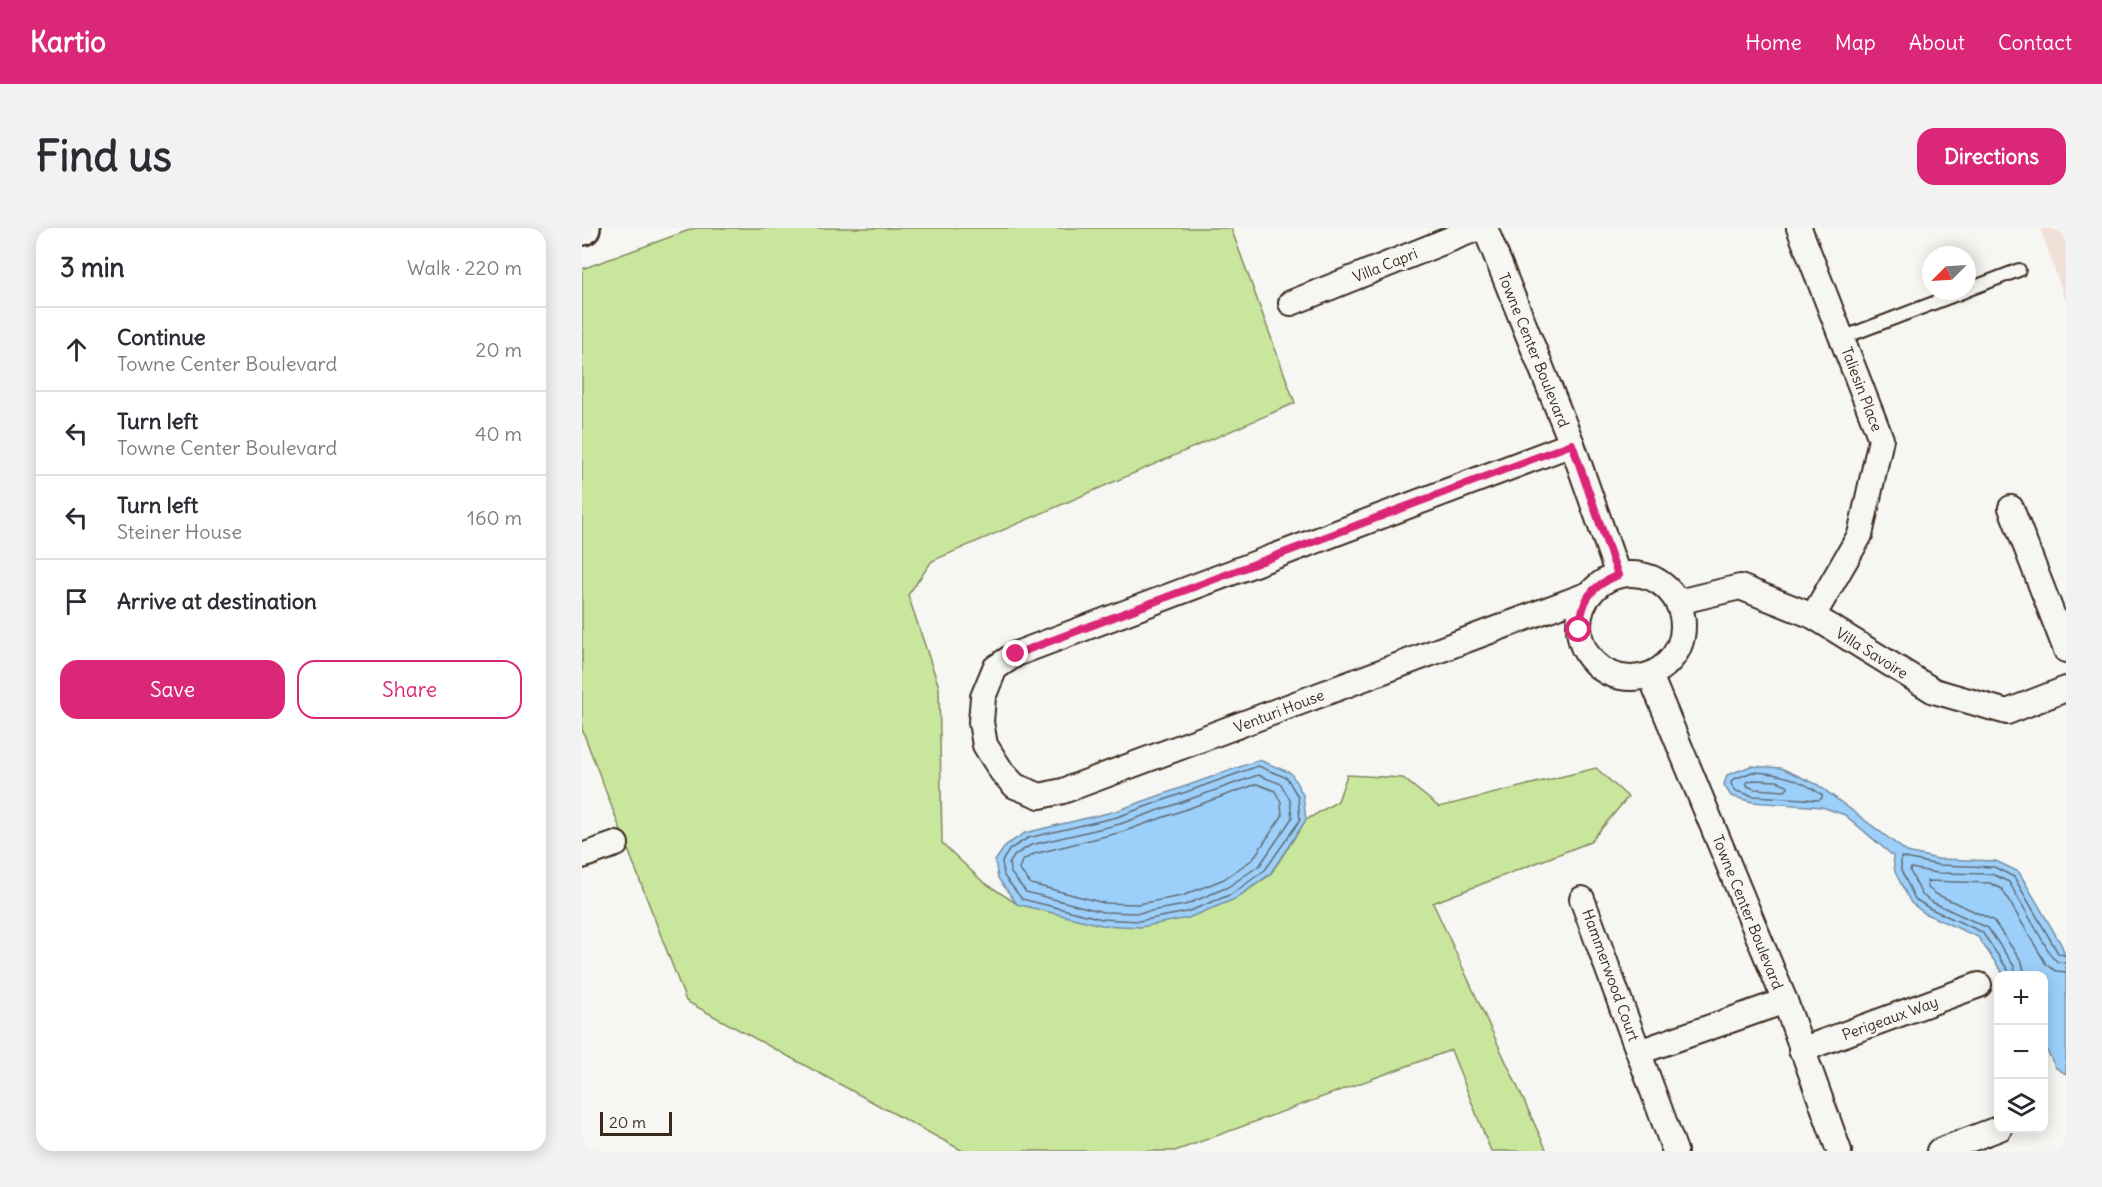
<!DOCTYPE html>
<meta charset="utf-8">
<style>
body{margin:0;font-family:Delius,sans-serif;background:#f2f2f3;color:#2b2b33}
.controls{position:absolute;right:18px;bottom:18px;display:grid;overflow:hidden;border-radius:12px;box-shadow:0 3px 15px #0003}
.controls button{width:54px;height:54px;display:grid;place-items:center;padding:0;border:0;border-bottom:2px solid #e1e1e2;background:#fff;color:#2b2b33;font:30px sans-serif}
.compass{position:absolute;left:1340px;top:18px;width:54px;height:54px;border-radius:50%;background:#fff;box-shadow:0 3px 15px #0003;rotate:246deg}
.scale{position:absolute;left:18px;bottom:15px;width:72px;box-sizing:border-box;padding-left:6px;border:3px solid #3b2a1e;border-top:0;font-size:16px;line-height:21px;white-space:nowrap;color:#3b2a1e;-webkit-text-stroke:4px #f6f6f2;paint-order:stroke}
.stop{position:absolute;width:18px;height:18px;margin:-14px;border:4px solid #db2777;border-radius:50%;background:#fff}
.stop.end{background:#db2777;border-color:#fff;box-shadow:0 2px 6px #0008}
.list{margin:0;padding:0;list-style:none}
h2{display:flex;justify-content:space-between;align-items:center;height:78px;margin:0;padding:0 24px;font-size:26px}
h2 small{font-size:20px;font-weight:400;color:#7c7c81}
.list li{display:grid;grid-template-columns:39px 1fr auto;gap:18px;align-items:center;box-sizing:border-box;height:84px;padding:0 24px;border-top:2px solid #e1e1e2}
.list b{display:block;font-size:22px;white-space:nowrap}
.list p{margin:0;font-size:20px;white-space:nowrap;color:#7c7c81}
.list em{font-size:20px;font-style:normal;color:#7c7c81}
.actions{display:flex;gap:12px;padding:18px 24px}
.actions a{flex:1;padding:14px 0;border:2px solid #db2777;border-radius:18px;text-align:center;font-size:21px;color:#db2777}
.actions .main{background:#db2777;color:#fff}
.icon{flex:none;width:33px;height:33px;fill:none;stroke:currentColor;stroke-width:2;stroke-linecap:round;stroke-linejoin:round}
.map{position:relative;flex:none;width:1484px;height:923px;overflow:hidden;border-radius:18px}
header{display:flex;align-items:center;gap:36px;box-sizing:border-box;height:84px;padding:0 30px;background:#db2777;color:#fff}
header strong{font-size:28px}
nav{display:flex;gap:33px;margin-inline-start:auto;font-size:21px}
.intro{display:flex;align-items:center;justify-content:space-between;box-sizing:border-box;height:144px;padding:0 36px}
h1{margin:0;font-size:42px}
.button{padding:15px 27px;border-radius:18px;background:#db2777;color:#fff;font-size:21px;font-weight:700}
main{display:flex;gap:36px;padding:0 36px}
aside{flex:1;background:#fff;border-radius:18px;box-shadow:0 3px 15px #0003}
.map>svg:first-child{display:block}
.built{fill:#f1e0d8}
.green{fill:#c9e69d;stroke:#82885e;stroke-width:1.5}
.water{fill:#9cd0fa;stroke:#758ea2;stroke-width:1.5}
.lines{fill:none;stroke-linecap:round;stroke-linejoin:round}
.shore{stroke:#626c76;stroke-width:1.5}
.lane-casing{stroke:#3b2a1e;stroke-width:16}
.street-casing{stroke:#3b2a1e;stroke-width:28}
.primary-casing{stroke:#3b2a1e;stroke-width:38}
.lane{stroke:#f6f6f2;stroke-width:12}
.street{stroke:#f6f6f2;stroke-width:24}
.primary{stroke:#f6f6f2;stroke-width:33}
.route{stroke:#db2777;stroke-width:8}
.labels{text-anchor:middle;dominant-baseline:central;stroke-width:6;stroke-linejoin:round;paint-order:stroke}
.street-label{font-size:15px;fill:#3b2a1e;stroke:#f6f6f2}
</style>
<header>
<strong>Kartio</strong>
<nav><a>Home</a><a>Map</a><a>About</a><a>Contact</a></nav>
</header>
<div class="intro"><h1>Find us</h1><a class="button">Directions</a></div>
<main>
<aside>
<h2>3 min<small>Walk · 220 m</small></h2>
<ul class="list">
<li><svg class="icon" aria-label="ahead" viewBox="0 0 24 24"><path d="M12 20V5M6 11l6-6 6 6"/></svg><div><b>Continue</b><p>Towne Center Boulevard</p></div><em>20 m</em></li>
<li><svg class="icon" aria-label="left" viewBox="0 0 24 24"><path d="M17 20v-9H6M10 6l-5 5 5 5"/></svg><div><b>Turn left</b><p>Towne Center Boulevard</p></div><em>40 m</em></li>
<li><svg class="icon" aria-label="left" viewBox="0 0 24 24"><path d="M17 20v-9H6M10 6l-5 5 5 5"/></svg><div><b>Turn left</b><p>Steiner House</p></div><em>160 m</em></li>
<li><svg class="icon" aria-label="arrive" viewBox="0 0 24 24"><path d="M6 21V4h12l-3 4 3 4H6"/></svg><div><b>Arrive at destination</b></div></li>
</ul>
<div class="actions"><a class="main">Save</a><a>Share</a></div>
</aside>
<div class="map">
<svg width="1484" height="923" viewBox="0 0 1484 923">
<rect width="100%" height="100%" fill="#f6f6f2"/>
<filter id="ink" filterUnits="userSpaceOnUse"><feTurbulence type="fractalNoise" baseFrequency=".0167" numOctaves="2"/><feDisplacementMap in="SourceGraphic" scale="12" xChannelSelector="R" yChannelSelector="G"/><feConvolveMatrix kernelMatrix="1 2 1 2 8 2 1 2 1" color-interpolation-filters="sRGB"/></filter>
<g filter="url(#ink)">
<polygon class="built" points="1458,0 1484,0 1484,74"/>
<polygon class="green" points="113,0 649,0 713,175 350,333 326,367 357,459 360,615 400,653 435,676 653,671 688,647 724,592 756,573 765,547 821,550 857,579 1014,540 1046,569 1008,614 851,675 965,923 909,923 869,822 593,923 381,923 104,773 0,501 0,41"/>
<g class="water">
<polygon points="677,532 709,545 721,567 724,592 688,646 653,671 606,690 558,699 519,697 435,676 416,650 413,633 424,617 443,605 534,583"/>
<polygon points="1169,538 1199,540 1236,557 1325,624 1356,631 1414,633 1437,644 1479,716 1484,729 1484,846 1474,840 1462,817 1462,748 1422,747 1396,709 1344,686 1329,675 1313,644 1311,628 1263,587 1240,579 1170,574 1149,568 1142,557 1145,547"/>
</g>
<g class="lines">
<g class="shore">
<polygon points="676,538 705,550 716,569 718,592 683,642 650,666 605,684 557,693 520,691 440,671 422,648 420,633 428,621 446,610 535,589"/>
<path d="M1170,544c27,1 48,7 70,23v3l-3,2 -66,-4 -17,-5 -5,-7 1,-4z"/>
<polygon points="676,547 699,556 708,572 710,590 678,637 646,659 603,677 557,685 521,684 444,664 429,645 427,636 433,627 449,617 538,596"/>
<polygon points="1172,552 1195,553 1205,557 1206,560 1203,563 1173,561 1165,558 1165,554"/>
<polygon points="675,556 693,563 699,574 700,588 671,631 642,651 600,668 556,676 522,675 449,656 437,641 440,633 452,626 540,604"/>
<polyline points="1427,748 1426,742 1400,704 1347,680 1333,671 1319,642 1319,629 1356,637 1412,639 1432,649 1476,725 1484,728"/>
<polyline points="1434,748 1432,738 1406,700 1350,674 1340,667 1328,643 1329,640 1355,645 1410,646 1427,654 1470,729 1476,734 1484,735"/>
<polyline points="1443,748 1440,734 1411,692 1354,666 1346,660 1345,653 1408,655 1420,661 1464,736 1474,743 1484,744"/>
</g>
<defs>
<g id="lane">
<polyline points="1385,62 1437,42"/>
<polyline points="1260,110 1383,63"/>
</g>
<g id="street">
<polyline points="903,0 990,216 1036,347"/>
<polyline points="1217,0 1299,211 1278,307 1231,388"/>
<polyline points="709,75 896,0"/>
<polyline points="990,216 434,426 413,440 401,469 399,494 403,517 420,544 433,558 458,568 481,563 1007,366"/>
<polyline points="1429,280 1484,422"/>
<circle cx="1049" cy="398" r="52"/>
<polyline points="1096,374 1158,359 1231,388 1352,463 1425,484 1484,461"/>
<polyline points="1068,447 1203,773 1257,923"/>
<polyline points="0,628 34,616"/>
<polyline points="1000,671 1093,923"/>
<polyline points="1219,822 1397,757"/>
<polyline points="1057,824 1203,773"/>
<polyline points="1357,923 1418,900"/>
</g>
<polyline id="primary" points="0,0 1,0"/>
</defs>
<use href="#lane" class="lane-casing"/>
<use href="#street" class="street-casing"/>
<use href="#primary" class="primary-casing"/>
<use href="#lane" class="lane"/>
<use href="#street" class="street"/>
<use href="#primary" class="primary"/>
</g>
</g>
<g class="lines" filter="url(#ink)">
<path class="route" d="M434,426l556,-210 46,131c-28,12 -36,24 -39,55"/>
</g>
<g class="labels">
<g class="street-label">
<text transform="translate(803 37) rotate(-22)">Villa Capri</text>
<text transform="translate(952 122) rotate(68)">Towne Center Boulevard</text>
<text transform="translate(1280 161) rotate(69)">Taliesin Place</text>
<text transform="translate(1290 425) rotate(32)">Villa Savoire</text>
<text transform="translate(697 483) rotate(-21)">Venturi House</text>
<text transform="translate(1166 684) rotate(68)">Towne Center Boulevard</text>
<text transform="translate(1029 747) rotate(70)">Hammerwood Court</text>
<text transform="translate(1308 790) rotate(-20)">Perigeaux Way</text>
</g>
</g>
</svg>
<div class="controls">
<button>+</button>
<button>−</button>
<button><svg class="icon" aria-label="layers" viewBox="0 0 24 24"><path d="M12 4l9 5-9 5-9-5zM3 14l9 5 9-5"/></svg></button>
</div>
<svg class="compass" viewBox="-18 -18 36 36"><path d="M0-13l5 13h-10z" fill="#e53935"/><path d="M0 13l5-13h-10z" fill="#7c7c81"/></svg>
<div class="scale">20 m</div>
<div class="stop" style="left:997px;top:402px"></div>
<div class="stop end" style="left:434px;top:426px"></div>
</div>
</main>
